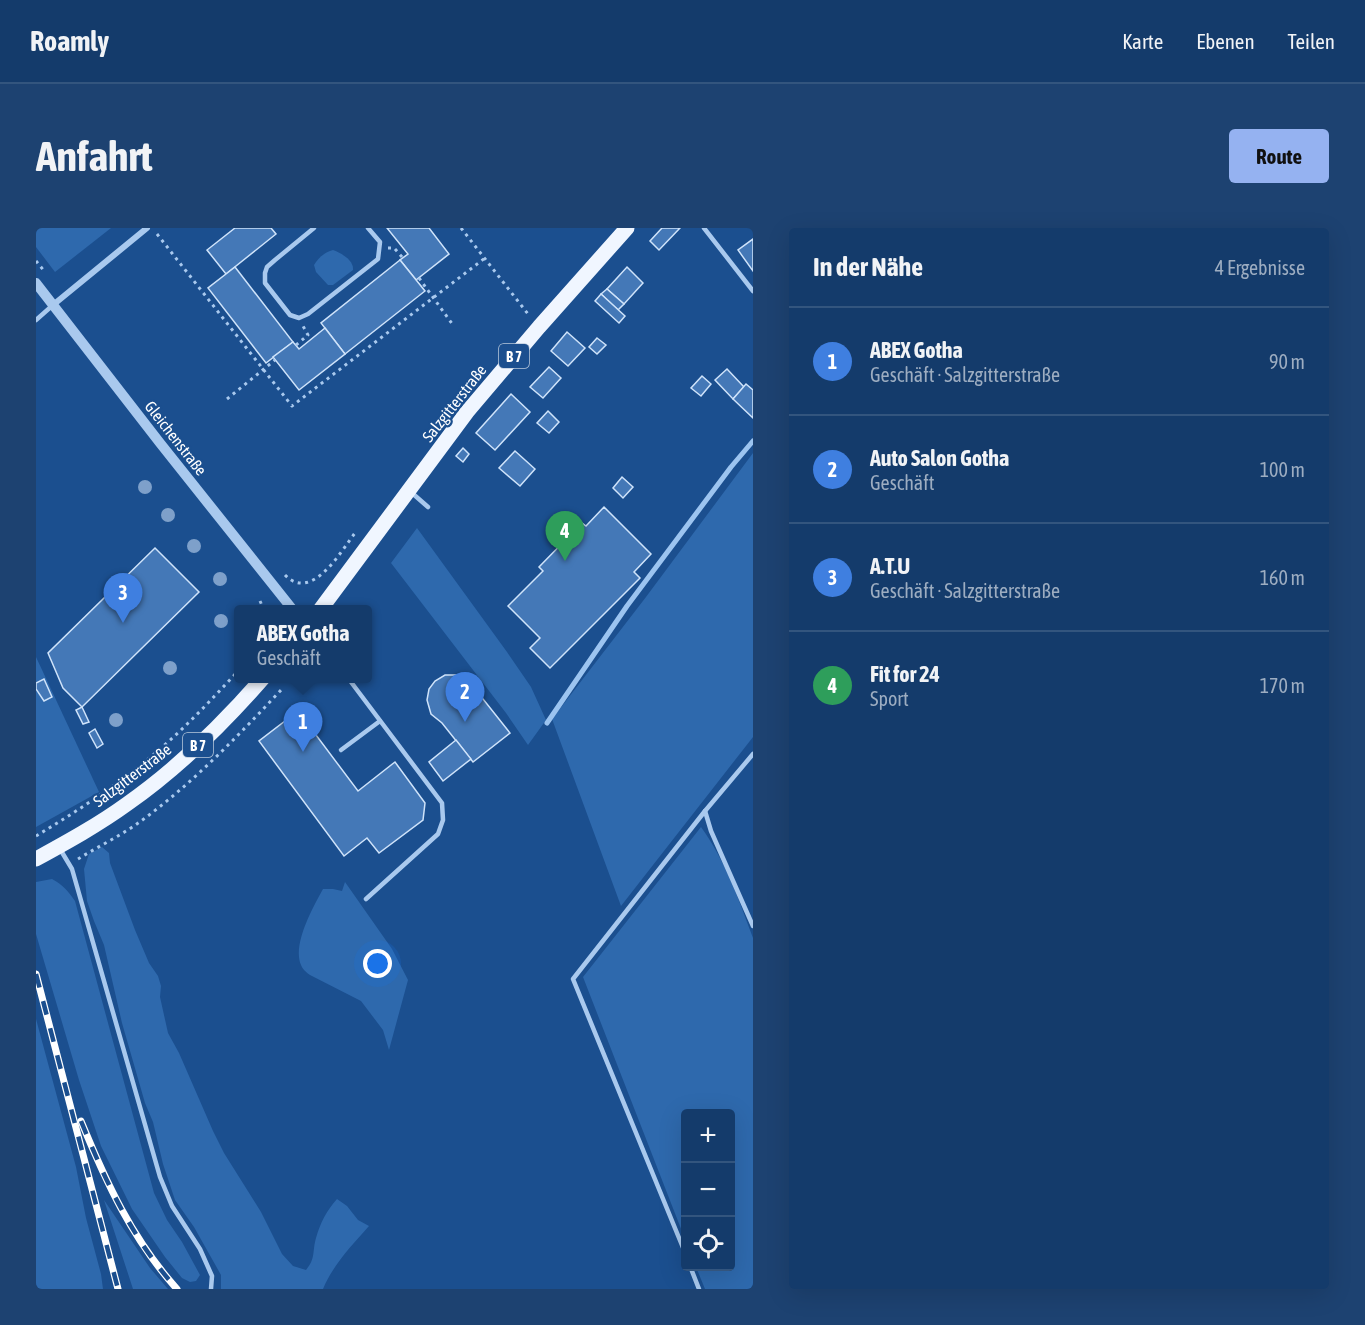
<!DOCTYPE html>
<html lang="de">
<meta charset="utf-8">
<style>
body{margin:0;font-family:"Asap Condensed",sans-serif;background:#1d4271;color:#f1f3f6}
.controls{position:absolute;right:18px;bottom:18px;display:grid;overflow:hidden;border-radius:6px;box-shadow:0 6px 24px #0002}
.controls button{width:54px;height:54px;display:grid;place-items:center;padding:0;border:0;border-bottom:2px solid #33557e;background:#143b6b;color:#f1f3f6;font:30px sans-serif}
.you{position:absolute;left:342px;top:736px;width:21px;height:21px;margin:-15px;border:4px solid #fff;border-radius:50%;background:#1a73e8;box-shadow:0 0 0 9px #1a73e833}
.badge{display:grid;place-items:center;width:39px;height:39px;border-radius:50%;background:#95b2f1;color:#fff;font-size:20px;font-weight:700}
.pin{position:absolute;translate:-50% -50px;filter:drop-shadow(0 2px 3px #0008)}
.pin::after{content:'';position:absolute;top:32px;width:21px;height:18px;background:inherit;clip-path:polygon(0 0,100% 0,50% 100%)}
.popup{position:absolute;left:198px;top:377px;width:138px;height:78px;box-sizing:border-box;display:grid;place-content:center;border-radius:6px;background:#143b6b;filter:drop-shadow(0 2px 4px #0005);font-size:20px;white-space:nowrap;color:#9dadc1}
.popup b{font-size:22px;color:#f1f3f6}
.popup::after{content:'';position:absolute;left:50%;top:100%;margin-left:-12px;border:12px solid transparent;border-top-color:#143b6b}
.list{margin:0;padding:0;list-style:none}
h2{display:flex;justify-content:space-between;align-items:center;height:78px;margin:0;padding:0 24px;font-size:26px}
h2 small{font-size:20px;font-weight:400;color:#9dadc1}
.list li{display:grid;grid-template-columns:39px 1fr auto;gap:18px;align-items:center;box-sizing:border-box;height:108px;padding:0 24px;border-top:2px solid #33557e}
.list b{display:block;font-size:22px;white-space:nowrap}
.list p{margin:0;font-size:20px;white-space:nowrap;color:#9dadc1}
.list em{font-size:20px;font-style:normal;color:#9dadc1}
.icon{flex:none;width:33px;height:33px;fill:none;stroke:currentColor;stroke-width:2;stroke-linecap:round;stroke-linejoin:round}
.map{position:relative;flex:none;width:717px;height:1061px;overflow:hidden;border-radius:6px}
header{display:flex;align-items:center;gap:36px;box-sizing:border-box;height:84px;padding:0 30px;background:#143b6b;border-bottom:2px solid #33557e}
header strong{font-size:28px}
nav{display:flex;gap:33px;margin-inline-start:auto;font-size:21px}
.intro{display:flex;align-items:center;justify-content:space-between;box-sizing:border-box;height:144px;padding:0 36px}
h1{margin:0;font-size:42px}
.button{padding:15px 27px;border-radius:6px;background:#95b2f1;color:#111;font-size:21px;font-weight:700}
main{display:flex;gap:36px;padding:0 36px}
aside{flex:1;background:#143b6b;border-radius:6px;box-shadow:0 6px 24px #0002}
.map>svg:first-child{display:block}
.green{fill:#2e69ad}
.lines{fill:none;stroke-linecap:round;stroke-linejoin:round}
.stream{stroke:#9cc4f0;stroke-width:5}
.building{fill:#4478b7;stroke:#cfe3fa;stroke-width:1.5}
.path{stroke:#a9c9ee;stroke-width:3;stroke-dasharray:3 4.5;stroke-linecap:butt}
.service{stroke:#a9c9ee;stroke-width:4.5}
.minor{stroke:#a9c9ee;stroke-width:6}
.tertiary{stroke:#a9c9ee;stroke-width:10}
.primary{stroke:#f0f6ff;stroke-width:15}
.rail-casing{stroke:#fff;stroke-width:7}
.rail{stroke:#1b4f8f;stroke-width:4.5;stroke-dasharray:14;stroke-linecap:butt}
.tree{fill:#7ea0ca}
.labels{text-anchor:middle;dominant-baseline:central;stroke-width:4.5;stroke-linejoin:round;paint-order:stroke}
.shield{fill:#1b4f8f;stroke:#bbcadd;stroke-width:1.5}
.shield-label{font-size:15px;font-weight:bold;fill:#fff}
.street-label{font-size:16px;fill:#fff;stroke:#1b4f8f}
</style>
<header>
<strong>Roamly</strong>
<nav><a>Karte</a><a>Ebenen</a><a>Teilen</a></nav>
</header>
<div class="intro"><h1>Anfahrt</h1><a class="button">Route</a></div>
<main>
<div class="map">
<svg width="717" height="1061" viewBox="0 0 717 1061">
<rect width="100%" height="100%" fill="#1b4f8f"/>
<g class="green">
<polygon points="0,0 75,0 19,44 0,19"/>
<path d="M297,22c8,3 21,10 20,20l-20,15h-5l-12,-13 -2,-7c4,-7 11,-13 19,-15z"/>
<polygon points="717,225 717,509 585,678 516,491 610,369"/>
<polygon points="381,300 471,424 495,459 510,492 492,517 470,485 355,335"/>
<polygon points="0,429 63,564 0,599"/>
<path d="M665,599c24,33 38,73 52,111v351h-48l-9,-22 34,-1v-152h-44l-1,125 -102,-262z"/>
<path d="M66,619l7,6 1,10 25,67 14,33 9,13 3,10 -1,11 8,36 11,20 34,78 11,22 37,59 21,42 11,12 13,4c10,-12 6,-18 10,-32 4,-15 11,-28 21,-39l10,7 11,14 11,6c-17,19 -36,39 -46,63h-102v-14l-27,-48 -19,-27 -12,-36 -10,-42 -8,-19 -23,-80 -18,-78 -10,-24 -7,-20 -3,-32 5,-15z"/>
<path d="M16,651c11,6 16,12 23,22l79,292 13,27 15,22 18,33 -4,6 -6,1 -8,-4 -17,-21 -33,-48 -31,-63 -22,-66 -43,-146v-52z"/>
<path d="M309,654l47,67 16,31 -19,70 -6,-20 -22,-29 -51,-26c-4,-3 -7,-5 -9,-10 -9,-20 12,-58 22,-76h10l9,2z"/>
<polygon points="0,791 40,939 50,990 65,1046 67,1061 0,1061"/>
<polygon points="68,972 114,1040 132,1061 97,1061"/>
</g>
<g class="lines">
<polyline class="stream" points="511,495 591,378 695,239 717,213"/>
</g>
<g class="building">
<polygon points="199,0 235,0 240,6 190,46 171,22"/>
<polygon points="351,0 393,0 413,26 380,52 364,32 372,26"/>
<polygon points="626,0 644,0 623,22 614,13"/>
<polygon points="717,11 717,43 702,22"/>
<polygon points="364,32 389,63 309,126 285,95"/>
<polygon points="199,39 257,114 230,135 172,60"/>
<polygon points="591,39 607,55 588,76 571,61"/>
<polygon points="571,61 588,76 582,82 565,66"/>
<polygon points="565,66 589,88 583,95 559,73"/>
<polygon points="289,100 309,126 263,162 237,129 257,114 263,121"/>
<polygon points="531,104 549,120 532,138 515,123"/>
<polygon points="561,110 570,117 561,126 553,119"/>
<polygon points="513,139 525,150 507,170 494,159"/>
<polygon points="691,141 708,159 697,171 679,152"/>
<polygon points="666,148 675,156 665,168 655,160"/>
<polygon points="710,156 717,162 717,190 697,171"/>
<polygon points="475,166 494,184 459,222 440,205"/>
<polygon points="512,183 523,194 513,205 501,195"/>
<polygon points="427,220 433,226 427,234 420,228"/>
<polygon points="479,223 499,241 484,258 463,240"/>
<polygon points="586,249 597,259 587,270 577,260"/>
<polygon points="568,279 615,326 598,344 604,350 514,440 494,420 504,410 472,378 507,343 503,339 546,295 550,298"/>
<polygon points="119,320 163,364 46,479 27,460 12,425"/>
<polygon points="409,447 422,447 432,452 474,505 437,534 406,495 395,486 391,472 393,461 399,453"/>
<polygon points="8,451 16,469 8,473 0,461 0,455"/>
<polygon points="46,479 53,494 47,496 40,482"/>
<polygon points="262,483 322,563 359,534 389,575 387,592 343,625 331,610 308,628 223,513"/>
<polygon points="59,501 67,516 61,520 53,505"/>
<polygon points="420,512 435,531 407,553 393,534"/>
</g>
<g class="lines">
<g class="path">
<polyline points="425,0 492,86"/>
<polyline points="121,6 256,178 449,30"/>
<polyline points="352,20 358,20 367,30"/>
<polyline points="0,33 9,44"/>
<polyline points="383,50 417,97"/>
<polyline points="260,117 272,107 267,98"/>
<polyline points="191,171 239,132"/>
<path d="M249,347c27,28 56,-24 70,-42"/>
<polyline points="224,373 228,382"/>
<path d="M0,608c43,-26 86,-54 124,-87 28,-24 53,-51 78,-78"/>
<path d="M42,631c21,-13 44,-24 63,-38 52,-38 97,-85 141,-132"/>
</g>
<g class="service">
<polyline points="278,0 239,32 231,39 229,45 229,55 254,87 263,90 272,86 342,31 344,14 332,0"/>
<polyline points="668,0 717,63"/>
<polyline points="0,92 17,77"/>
<polyline points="376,265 392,279"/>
<polyline points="312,450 406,575 407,592 402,606 330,671"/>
<polyline points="305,522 344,493"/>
<polyline points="669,583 675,603 717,698"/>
<polyline points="24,621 36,641 124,949 136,978 164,1021 176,1048 175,1061"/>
<polyline points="650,1027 537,751 669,583 717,526"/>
<polyline points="654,1038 663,1061"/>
</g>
<polyline class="minor" points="17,77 111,0"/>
<polyline class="tertiary" points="0,55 124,215 257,382"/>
<g class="primary">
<polyline points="284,382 431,184 503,99 591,0"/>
<path d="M0,631c31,-17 62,-34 91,-55 50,-35 95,-79 136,-126"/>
</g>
<defs>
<g id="rail">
<polyline points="0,746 82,1061"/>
<path d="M45,893c25,61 51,118 96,168"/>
</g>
</defs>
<use href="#rail" class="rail-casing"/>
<use href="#rail" class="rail"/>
</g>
<g class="tree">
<circle cx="109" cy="259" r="7"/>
<circle cx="132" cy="287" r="7"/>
<circle cx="158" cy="318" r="7"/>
<circle cx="184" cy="351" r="7"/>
<circle cx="185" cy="393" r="7"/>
<circle cx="134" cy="440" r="7"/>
<circle cx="80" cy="492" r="7"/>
</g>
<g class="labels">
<g class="shield">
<rect x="463" y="116" width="30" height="24" rx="4.5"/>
<rect x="147" y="505" width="30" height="24" rx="4.5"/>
</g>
<g class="shield-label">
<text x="478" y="128">B 7</text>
<text x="162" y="517">B 7</text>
</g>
<g class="street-label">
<text transform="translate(418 175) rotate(-52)">Salzgitterstraße</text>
<text transform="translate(140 210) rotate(52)">Gleichenstraße</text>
<text transform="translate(96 547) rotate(-37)">Salzgitterstraße</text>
</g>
</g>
</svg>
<div class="controls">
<button>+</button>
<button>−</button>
<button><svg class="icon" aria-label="locate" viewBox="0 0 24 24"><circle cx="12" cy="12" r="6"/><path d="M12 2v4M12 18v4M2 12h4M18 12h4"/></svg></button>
</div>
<div class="you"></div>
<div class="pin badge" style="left:267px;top:524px;background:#3f7fe0">1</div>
<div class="popup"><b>ABEX Gotha</b>Geschäft</div>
<div class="pin badge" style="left:429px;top:494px;background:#3f7fe0">2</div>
<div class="pin badge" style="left:87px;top:395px;background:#3f7fe0">3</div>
<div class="pin badge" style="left:529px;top:333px;background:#2e9e5b">4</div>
</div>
<aside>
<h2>In der Nähe<small>4 Ergebnisse</small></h2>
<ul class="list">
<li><span class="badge" style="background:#3f7fe0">1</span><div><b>ABEX Gotha</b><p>Geschäft · Salzgitterstraße</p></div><em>90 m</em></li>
<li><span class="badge" style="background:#3f7fe0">2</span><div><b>Auto Salon Gotha</b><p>Geschäft</p></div><em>100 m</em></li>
<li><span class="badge" style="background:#3f7fe0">3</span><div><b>A.T.U</b><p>Geschäft · Salzgitterstraße</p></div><em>160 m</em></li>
<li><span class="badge" style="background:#2e9e5b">4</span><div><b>Fit for 24</b><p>Sport</p></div><em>170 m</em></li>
</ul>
</aside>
</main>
